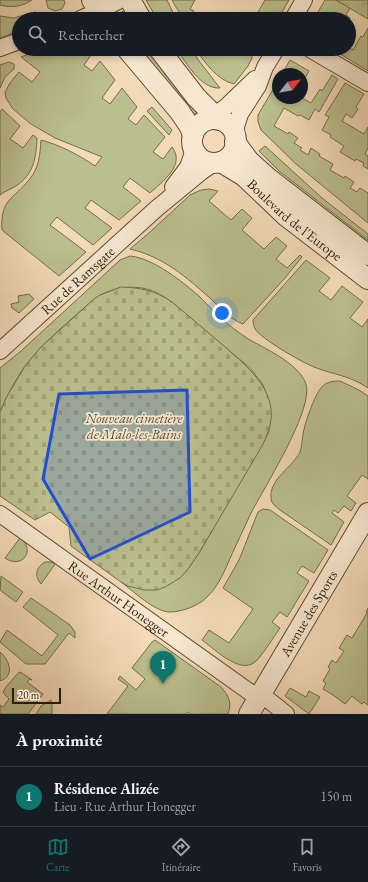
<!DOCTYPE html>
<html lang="fr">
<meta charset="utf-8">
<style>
body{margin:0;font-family:"EB Garamond",serif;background:#20242c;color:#f1f3f6}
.compass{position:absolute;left:272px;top:68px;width:36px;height:36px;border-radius:50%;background:#171b24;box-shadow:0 2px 6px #0003;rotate:59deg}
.scale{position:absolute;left:12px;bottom:10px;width:49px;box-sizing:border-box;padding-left:4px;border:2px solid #2f1d02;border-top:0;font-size:11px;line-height:14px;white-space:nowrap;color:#2f1d02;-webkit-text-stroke:3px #f7e7d1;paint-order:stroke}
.you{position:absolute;left:222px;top:313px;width:14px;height:14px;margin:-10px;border:3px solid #fff;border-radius:50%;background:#1a73e8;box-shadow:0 0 0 6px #1a73e833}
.badge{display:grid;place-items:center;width:26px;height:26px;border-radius:50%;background:#0f766e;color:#fff;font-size:13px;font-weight:700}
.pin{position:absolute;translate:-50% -33px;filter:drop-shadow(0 1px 2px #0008)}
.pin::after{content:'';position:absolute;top:21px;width:14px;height:12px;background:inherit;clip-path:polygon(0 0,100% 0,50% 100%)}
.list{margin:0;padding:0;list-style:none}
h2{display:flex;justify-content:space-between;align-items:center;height:52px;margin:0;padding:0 16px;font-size:17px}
h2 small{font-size:13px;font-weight:400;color:#9ea1a6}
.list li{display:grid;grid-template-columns:26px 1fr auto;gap:12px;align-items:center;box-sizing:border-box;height:60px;padding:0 16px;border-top:1px solid #363941}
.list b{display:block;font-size:15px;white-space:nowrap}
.list p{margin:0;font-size:13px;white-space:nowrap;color:#9ea1a6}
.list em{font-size:13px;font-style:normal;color:#9ea1a6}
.icon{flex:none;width:22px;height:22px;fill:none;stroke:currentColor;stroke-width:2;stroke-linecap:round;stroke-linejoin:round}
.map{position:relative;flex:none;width:368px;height:714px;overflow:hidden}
.search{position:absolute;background:#171b24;box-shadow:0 2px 6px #0003;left:12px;right:12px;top:12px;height:44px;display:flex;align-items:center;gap:10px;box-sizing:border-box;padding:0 14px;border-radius:22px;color:#9ea1a6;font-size:15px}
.sheet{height:112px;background:#171b24}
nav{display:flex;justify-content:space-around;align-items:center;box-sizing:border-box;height:56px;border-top:1px solid #363941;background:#171b24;font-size:11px;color:#9ea1a6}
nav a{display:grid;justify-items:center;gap:2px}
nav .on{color:#0f766e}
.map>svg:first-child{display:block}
.grass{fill:#bbbf8e;stroke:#756e48}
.forest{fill:url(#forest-crowns);stroke:#756e48}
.cemetery{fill:url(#cemetery-stones);stroke:#756e48}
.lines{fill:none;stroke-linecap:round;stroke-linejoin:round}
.minor-casing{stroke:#604c30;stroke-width:18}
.tertiary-casing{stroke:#604c30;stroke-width:22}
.minor{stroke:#f7e7d1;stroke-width:16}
.tertiary{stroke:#f7e7d1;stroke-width:20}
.marked{fill:#1d4ed8;fill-opacity:0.2;stroke:#1d4ed8;stroke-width:3;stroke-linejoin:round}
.labels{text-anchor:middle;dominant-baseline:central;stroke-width:3.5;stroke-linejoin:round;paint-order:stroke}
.street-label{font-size:14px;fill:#2f1d02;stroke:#f7e7d1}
.park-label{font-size:14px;font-style:italic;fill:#594e2c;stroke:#f7e7d1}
</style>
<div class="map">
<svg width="368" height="714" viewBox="0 0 368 714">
<defs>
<pattern id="forest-crowns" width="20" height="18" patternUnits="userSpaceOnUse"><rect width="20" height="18" fill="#bbbf8e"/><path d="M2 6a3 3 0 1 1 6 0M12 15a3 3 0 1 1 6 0" fill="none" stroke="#a1a479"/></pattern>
<pattern id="cemetery-stones" width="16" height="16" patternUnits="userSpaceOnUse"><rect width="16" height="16" fill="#bbbf8e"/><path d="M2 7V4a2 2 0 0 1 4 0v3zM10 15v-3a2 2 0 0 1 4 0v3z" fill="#a1a479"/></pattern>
</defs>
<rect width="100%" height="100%" fill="#f3dab8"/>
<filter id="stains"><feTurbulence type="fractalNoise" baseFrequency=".005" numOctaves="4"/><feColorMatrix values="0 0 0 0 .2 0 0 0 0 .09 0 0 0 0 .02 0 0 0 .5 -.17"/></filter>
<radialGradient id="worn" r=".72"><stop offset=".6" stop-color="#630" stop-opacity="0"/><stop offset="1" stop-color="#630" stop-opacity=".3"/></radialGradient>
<g class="grass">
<path d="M0,0h32c-11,7 -20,8 -32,5z"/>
<polygon points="46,0 64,0 65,3 62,9 55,11 48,8"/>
<polygon points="146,0 167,0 176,19 157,19"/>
<path d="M172,0h23l-5,9 4,2 -5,6c-9,0 -13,-10 -17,-17z"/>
<polygon points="265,0 289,0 278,19 254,19"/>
<polygon points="325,0 336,0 350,8 346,15 350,18 349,19 314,19"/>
<polygon points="125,10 137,19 114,19 115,16"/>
<polygon points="35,12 50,19 19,19 19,31 0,38 0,16 14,18"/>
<polygon points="368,28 368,71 332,49 349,49 349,48 353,50 361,36 363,37"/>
<path d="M42,49h49l2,3 -9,13 8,6 8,-10 15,19 -13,18 8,6 12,-16 15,19 -9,12 8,6 8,-10 21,22 -12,15 10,7 9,-12c14,18 -10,35 -22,46l-20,-15 -7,9 18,14 -22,19 -28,-20 -6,8 27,20 -19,17 -36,-28 -7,8 36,27 -27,24 -57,-46c-2,-30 11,-31 27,-50 10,-12 11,-25 12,-40 19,5 38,15 54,26l7,-9 -47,-19 -24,-14 -18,-15 -7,-11 -1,-6 5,-9 9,-11 13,10 8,-10 -19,-15z"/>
<polygon points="133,49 155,49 198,110 194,117"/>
<path d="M176,49h15l8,12 21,27c-20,1 -33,-25 -44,-39z"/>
<path d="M196,49h50l5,4 1,5 -4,8 -14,18c-17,-4 -29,-21 -38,-35z"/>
<polygon points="290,60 309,71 304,80 302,79 302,74 282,74"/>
<polygon points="9,62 14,64 14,69 5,77 0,88 0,65"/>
<polygon points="332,75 338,79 319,112 315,109 309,120 300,115 298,116 284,108 274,126 288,134 289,132 298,138 294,143 302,148 300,150 308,155 311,148 320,154 319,156 333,164 330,170 344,178 345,176 354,182 350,188 357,192 360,188 368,193 368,223 296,164 261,130 258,122 258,115 278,81 278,98 302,98 311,103 320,89 322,91"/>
<polygon points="345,83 364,94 356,107 358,109 352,118 346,114 342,121 364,134 368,127 368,148 365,154 368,156 368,169 363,166 364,163 356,159 355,161 340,152 344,146 330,137 331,135 322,130 329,117 325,115"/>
<polygon points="152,107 172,130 169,135 147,111"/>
<path d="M2,109l18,17 -10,13 13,9 10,-13 4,3c-1,20 -3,36 -21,48 -5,3 -11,5 -16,9v-83z"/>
<polygon points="265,146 322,198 368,234 368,240 279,171 259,151"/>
<path d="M209,189l9,2 -9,10 22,19 11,-11 10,9 -10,12 22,19 12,-12 11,9 -11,13 11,9 13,-13 2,2 -17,21 -42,46c-15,-6 -21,-15 -32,-25 -25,-22 -47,-42 -81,-50l20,-17 40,-37 11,-5z"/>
<path d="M130,256c23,2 53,26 70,41 6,6 12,13 19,19 9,9 20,17 31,24 18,10 49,24 56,44 8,25 -42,104 -55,129 -6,14 -13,27 -19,41 -7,16 -13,32 -26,44 -8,8 -25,14 -36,14 -15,0 -37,-21 -49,-30l7,4 52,-8 8,-9 11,-16 62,-107 8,-14 -3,-39 -3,-8 -13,-17c-21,-17 -41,-35 -62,-52 -11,-10 -23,-21 -38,-26 -19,-6 -40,-2 -56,9 -23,21 -49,41 -69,67 -10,14 -18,30 -25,46v-44l21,-17 99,-91z"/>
<path d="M306,260l24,18 -11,13 12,9 11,-14 21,16 -13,16 12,9 6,-8v69c-19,-13 -34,-13 -54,-21 -11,-4 -54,-29 -59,-38 -1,-2 -2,-6 -2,-9z"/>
<polygon points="29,294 34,299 19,313 12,308 11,304 19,302 18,296"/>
<path d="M340,381l19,9 9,6v83l-6,-4 -15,21 9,7 -5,8 -7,-5 -6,7 -4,-3 -2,3 12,9 -13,23 -51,-35c-4,-4 -9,-6 -9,-12 -2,-19 22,-31 29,-46 2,-6 2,-12 3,-18 2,-11 11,-38 18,-46 4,-6 12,-7 19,-7z"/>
<path d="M263,509l7,1 58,40 -14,23 -12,-7 -5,7 12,8 -22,36 -7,-5 -8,10 8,6c-7,10 -14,22 -22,31 -15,19 -42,-9 -56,-19l7,-10 20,13 24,-34 -30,-21 16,-28 19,-48z"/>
<path d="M20,538c16,11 3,32 -15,20z"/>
<path d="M45,562h7l3,2 -14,20c-7,-8 -5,-17 4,-22z"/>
<polygon points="1,576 23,592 16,602 0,590"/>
<polygon points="31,598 70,625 75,632 75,638 69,633 45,664 26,664 0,642 7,630 42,656 58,635 23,607"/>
<polygon points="368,608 368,705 364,702 362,704 352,696 345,704 333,695 323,689 326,683 323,681 330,669 328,667 332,660 336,663 344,651 339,648 347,635 352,638 367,613 366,612"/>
<path d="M155,640l66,47c8,9 11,16 7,27h-37l-3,-2 -1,2h-80l21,-28 -10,-7 2,-3 16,14 9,-11 -13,-11 20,-26z"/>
<path d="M0,652c10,9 15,24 0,29z"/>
<polygon points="19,672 22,673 32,680 30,679 27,682 43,694 28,714 0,714 0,705 3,707 9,699 5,695 3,692 6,687"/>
<polygon points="290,688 306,697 309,691 320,697 309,714 285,696"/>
<polygon points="51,700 52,705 52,714 36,714 41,706"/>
</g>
<polygon class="forest" points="336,0 368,0 368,19"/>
<path class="cemetery" d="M121,287c21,1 33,3 51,15 17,14 34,29 52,44 25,22 58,48 44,86 -2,5 -4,10 -6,14l-63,107 -11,16 -8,9 -15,9 -8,3h-13l-16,-4 -7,-4 -50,-36 -2,-19 -19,-15 -15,8 -35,-24v-84l6,-14 19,-32 16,-19 53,-48 6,-4z"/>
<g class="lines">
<defs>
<g id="minor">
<polyline points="80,19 99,11 120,0"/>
<polyline points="293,19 304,0"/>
<polyline points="0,48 19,41"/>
<polyline points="310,49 368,83"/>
<polyline points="209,120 227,106 255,79"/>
<polyline points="234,133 240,114 258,86 265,67 276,49"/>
<polyline points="173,187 188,167 194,150"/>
<path id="s1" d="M0,351l156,-142 45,-37 13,-9"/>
<path id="s2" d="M0,514l258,184"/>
<polyline points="261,694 286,714"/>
</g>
<g id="tertiary">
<polyline points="92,0 105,19"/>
<polyline points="130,0 141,19"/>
<polyline points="127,49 180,112 190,127 193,135"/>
<polyline points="159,49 196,97 219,120"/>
<circle cx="214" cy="141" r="22"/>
<polyline points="235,142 249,161 268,178 368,255"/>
<path id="s3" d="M221,162l23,14 42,40 82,63"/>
<path id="s4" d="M249,714l119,-201"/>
</g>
</defs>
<use href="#minor" class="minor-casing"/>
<use href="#tertiary" class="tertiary-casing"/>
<use href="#minor" class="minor"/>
<use href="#tertiary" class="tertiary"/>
</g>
<path class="marked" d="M187,390l3,122 -100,47 -47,-80 16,-85z"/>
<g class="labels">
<g class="street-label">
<text stroke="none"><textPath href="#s3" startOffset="94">Boulevard de l'Europe</textPath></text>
<text stroke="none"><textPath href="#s1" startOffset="105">Rue de Ramsgate</textPath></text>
<text stroke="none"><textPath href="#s2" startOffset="146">Rue Arthur Honegger</textPath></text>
<text stroke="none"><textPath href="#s4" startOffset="117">Avenue des Sports</textPath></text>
</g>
<g class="park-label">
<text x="134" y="418">Nouveau cimetière<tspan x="134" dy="16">de Malo-les-Bains</tspan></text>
</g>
</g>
<rect width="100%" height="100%" filter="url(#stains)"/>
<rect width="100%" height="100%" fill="url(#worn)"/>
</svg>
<svg class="compass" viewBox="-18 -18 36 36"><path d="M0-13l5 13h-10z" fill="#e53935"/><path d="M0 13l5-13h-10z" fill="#9ea1a6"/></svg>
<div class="scale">20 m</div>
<div class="you"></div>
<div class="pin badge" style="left:163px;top:684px">1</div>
<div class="search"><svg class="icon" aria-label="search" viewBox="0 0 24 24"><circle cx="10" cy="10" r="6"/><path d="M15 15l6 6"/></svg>Rechercher</div>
</div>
<section class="sheet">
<h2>À proximité<small></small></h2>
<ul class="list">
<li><span class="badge">1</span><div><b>Résidence Alizée</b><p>Lieu · Rue Arthur Honegger</p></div><em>150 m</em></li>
</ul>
</section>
<nav>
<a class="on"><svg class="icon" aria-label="map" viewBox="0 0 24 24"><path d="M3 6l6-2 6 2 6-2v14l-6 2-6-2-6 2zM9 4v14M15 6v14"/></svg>Carte</a>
<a><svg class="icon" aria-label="directions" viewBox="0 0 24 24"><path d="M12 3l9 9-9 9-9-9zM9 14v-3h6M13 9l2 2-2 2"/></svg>Itinéraire</a>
<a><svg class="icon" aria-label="saved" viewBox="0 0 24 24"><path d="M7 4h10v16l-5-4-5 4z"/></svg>Favoris</a>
</nav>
